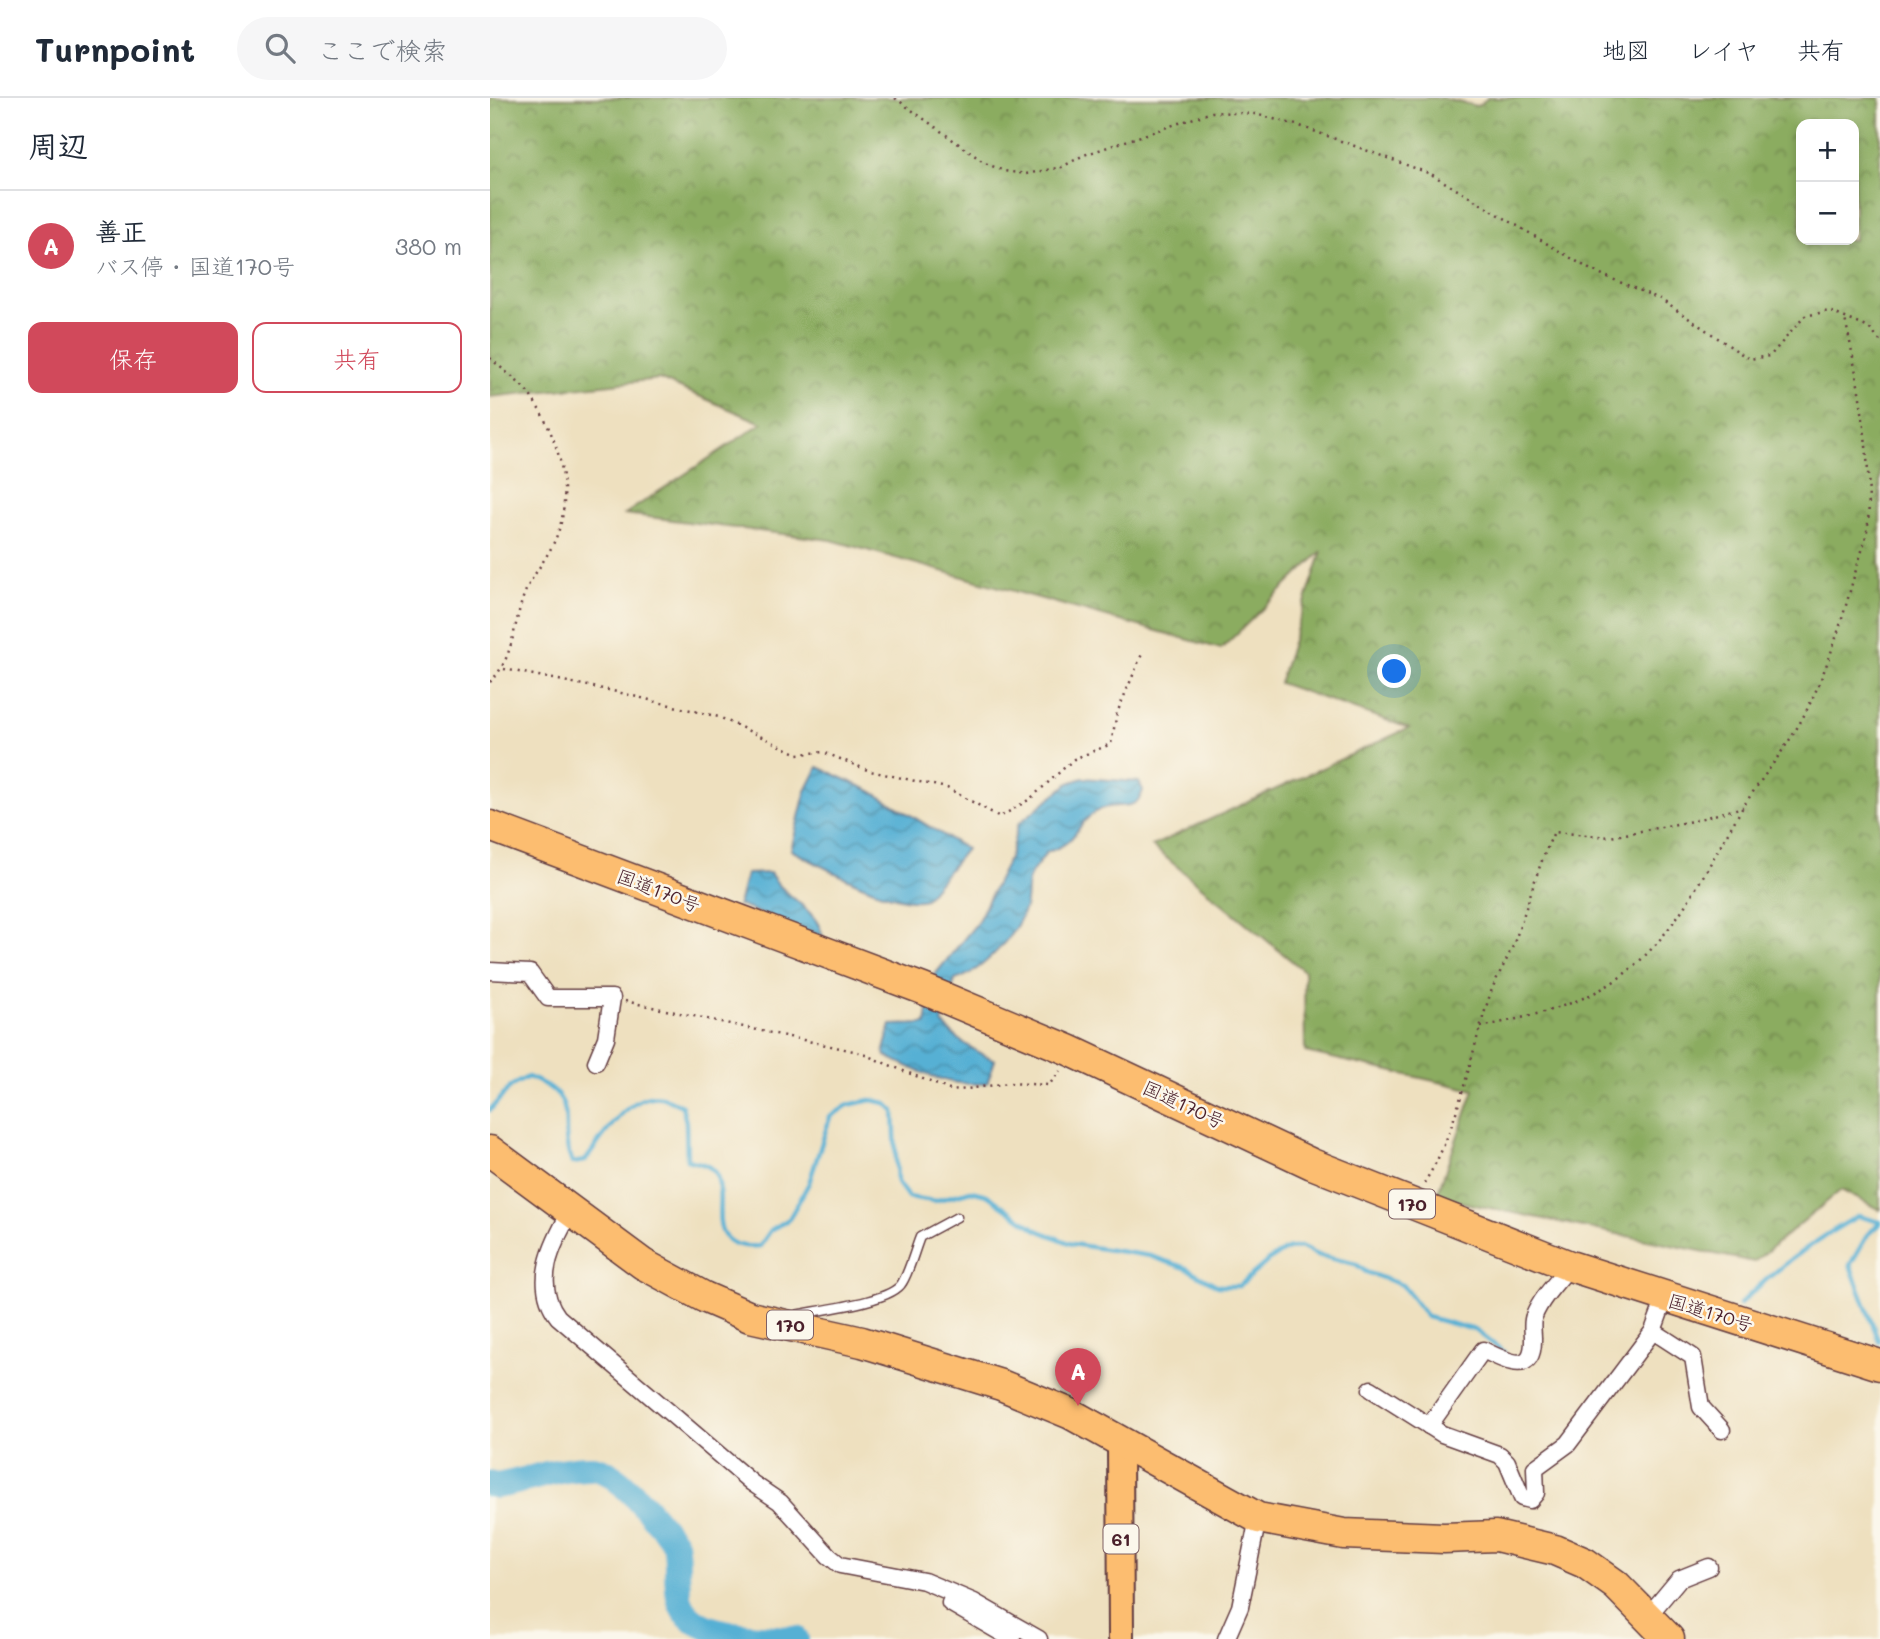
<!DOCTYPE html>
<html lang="ja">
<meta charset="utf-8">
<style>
body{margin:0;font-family:Mali,"Klee One",sans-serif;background:#f6f6f7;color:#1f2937}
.controls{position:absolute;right:21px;top:21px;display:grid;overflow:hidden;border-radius:14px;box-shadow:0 4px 10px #0003}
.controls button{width:63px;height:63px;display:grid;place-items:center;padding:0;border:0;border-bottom:2px solid #e0e1e3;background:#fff;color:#1f2937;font:35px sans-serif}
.you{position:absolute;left:905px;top:574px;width:24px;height:24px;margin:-18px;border:5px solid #fff;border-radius:50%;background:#1a73e8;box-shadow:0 0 0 10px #1a73e833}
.badge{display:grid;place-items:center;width:46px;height:46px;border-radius:50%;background:#d1495b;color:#fff;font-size:23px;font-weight:700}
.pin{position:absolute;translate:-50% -58px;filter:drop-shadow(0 2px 4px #0008)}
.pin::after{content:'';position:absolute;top:37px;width:24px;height:21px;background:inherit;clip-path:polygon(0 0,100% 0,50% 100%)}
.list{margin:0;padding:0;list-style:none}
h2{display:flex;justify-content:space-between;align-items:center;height:91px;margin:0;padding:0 28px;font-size:30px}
h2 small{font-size:23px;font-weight:400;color:#747a83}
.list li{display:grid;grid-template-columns:46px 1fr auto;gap:21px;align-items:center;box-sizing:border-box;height:112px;padding:0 28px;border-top:2px solid #e0e1e3}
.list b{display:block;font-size:26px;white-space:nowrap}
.list p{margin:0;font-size:23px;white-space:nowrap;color:#747a83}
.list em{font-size:23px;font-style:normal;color:#747a83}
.actions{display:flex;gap:14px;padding:21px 28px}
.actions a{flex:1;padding:16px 0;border:2px solid #d1495b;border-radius:14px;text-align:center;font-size:24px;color:#d1495b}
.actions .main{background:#d1495b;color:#fff}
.icon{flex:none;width:38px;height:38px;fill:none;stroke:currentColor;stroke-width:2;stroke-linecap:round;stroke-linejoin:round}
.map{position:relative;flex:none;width:1390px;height:1541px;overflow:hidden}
header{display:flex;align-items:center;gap:42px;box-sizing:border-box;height:98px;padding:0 35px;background:#fff;border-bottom:2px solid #e0e1e3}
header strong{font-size:33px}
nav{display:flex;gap:38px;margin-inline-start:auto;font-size:24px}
.search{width:490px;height:63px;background:#f6f6f7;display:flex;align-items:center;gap:18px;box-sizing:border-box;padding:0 24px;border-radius:38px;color:#747a83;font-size:26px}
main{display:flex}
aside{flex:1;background:#fff}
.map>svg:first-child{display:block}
.forest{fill:url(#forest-crowns);stroke:#6a6646;stroke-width:2;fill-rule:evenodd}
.water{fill:url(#water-waves);stroke:#506880;stroke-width:2}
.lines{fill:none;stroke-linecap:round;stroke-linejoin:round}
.stream{stroke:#56b0d4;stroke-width:4.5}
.river{stroke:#56b0d4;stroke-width:26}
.lane-casing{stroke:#633c41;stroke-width:11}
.street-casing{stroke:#633c41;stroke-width:19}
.primary-casing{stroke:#633c41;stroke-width:28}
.highway-casing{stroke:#633c41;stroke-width:33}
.path{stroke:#633c41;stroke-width:2.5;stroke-dasharray:2 5;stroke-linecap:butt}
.lane{stroke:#fff;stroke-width:8}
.street{stroke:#fff;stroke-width:16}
.primary{stroke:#fcbd6f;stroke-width:24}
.highway{stroke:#fcbd6f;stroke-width:30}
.labels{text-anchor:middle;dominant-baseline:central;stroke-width:5;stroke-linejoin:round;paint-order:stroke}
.shield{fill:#fbf7ec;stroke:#7f6065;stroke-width:2}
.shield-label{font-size:18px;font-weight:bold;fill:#4a1f2b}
.street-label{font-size:19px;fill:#4a1f2b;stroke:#fbf7ec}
</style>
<header>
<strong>Turnpoint</strong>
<div class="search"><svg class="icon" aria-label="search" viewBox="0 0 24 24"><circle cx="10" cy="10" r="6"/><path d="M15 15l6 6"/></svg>ここで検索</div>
<nav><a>地図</a><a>レイヤ</a><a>共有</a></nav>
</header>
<main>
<aside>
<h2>周辺<small></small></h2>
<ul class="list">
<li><span class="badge">A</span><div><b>善正</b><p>バス停 · 国道170号</p></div><em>380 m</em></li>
</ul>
<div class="actions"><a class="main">保存</a><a>共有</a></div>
</aside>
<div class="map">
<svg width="1390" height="1541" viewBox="0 0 1390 1541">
<defs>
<pattern id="forest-crowns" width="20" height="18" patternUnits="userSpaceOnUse" patternTransform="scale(1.75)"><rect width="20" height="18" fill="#8bac60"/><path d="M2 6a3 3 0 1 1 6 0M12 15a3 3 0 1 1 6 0" fill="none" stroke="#748b4f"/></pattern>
<pattern id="water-waves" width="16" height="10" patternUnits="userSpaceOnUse" patternTransform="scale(1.75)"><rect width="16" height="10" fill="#56b0d4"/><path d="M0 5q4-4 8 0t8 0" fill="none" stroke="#498fac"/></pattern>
</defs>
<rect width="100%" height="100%" fill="#fbf7ec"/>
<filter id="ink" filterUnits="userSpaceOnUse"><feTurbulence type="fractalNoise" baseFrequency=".0143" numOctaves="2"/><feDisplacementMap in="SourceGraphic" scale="14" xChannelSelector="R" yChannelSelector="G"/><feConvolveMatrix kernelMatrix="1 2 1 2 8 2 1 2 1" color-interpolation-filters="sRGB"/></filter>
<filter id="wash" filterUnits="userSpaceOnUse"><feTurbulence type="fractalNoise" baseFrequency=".00686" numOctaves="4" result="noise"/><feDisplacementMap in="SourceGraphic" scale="28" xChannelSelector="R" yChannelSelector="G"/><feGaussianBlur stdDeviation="1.57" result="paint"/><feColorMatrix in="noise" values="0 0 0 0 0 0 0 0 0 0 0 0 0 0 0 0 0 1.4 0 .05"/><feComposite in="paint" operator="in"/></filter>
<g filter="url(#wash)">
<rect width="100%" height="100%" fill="#eee0bf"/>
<path class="forest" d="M0,0h951l36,8 11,-8h392v1112l-39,-20 -87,72 -318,-65 38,-107 -169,-38 -1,-81 -152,-125 257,-118 -130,-45 43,-132 -101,98 -390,-109 -206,-26 137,-91 -103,-44 -169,18zM1311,26h53v116h-53z"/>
<g class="water">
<path d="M328,669l53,24 95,58 -41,50c-29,9 -107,-35 -134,-49l14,-57z"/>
<path d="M593,680l56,4 4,8c-6,25 -29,10 -46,21 -23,13 -17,32 -51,41 -4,9 -11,14 -15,22 -6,9 -3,23 -6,33 -8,27 -43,65 -70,73l-13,43c16,18 32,28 53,37l-8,23c-38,5 -68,-11 -101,-27l-2,-6 7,-25 35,-1 7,-47 44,-54 33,-67 8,-32 51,-41z"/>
<path d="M280,775c13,24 49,36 53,65l-85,-33 8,-31z"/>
</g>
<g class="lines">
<g class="stream">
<path d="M0,1012l21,-24 17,-9c58,22 27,47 44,86l13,-2c17,-22 44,-70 76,-64 7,2 14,6 21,9l4,16 1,38c7,2 16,3 22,7 29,18 -18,85 51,79l11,-16 18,-11 20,-36 21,-66 18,-12 23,-5 15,3 8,8 3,71 11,15 26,4 37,-10 16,4 50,35 35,14 78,12 36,12 32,18h21l30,-26 18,-11 13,-2 17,8 39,9 10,8 36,13 25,32 48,13 29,22"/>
<path d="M1250,1206c35,-35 75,-64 118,-88l22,6"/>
<polyline points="1389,1243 1360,1167 1378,1136 1390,1125"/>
</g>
<path class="river" d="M0,1386l6,2c31,-5 65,-19 96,-18 26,1 66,54 83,75 4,19 0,39 5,58 10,38 85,36 116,38"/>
</g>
</g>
<g filter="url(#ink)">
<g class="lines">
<defs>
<path id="lane" d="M305,1217c23,-5 97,-13 107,-32 8,-13 12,-31 18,-46l37,-20"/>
<g id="street">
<polyline points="0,873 40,875 58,900 122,900 116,940 106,964"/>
<path d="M81,1113c-19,33 -39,72 -13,106l194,166 28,19 49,54 11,9 84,16 50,21 65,37"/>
<polyline points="1163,1233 1203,1259 1211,1309 1232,1332"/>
<polyline points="881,1291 952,1336 1010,1357 1017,1364 1032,1400 1040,1402 1046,1395 1045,1370 1078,1346 1163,1233 1175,1200"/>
<path d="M939,1328l54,-76c23,11 51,27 50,-12 0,-7 -2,-16 1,-22 7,-18 24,-35 36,-50"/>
<polyline points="464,1496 460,1505 522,1541"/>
<polyline points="1158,1518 1189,1481 1219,1469"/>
<polyline points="736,1541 750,1509 768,1420"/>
</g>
<polyline id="primary" points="630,1342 631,1541"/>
<g id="highway">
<polyline points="0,728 433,891 579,952 822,1066 1080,1168 1390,1267"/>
<polyline points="0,1053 153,1166 214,1199 260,1219 372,1244 511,1287 581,1316 768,1420 854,1436 954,1440 1006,1438 1065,1452 1095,1465 1126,1487 1179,1541"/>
</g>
</defs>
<use href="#lane" class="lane-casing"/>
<use href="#street" class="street-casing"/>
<use href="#primary" class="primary-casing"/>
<use href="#highway" class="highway-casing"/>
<g class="path">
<polyline points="405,0 495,65 514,73 536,76 572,69 594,57 722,14 765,16 810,28 941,76 1101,172 1170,201 1259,261 1280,258 1315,218 1339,213 1379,230 1390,243"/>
<path d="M0,260c13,12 29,23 39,36 28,38 46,96 28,141 -8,22 -26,41 -33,60 -11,30 -10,64 -34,87"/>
<polyline points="14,571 123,593 229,619 308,656 333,654 380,673 457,690 510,719 540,701 584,661 621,646 627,615 652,556"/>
<polyline points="135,903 368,954 462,993 519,985 559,987 570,973"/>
<path d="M991,929c50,-11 106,-22 147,-56 53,-43 80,-107 115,-164 16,-25 35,-49 51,-74 28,-46 45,-101 59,-153 5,-18 13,-38 15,-56 4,-64 -9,-143 -23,-205"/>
<path d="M934,1085c35,-53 46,-130 67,-191 6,-17 17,-32 23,-49 14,-38 23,-75 40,-111l56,5 82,-16 51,-14"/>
</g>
<use href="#lane" class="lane"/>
<use href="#street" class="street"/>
<use href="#primary" class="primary"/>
<use href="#highway" class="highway"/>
</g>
</g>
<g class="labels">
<g class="shield">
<rect x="899" y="1091.5" width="46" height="29" rx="5"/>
<rect x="277" y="1212.5" width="46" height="29" rx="5"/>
<rect x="613.5" y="1426.5" width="35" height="29" rx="5"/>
</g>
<g class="shield-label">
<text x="922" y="1106">170</text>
<text x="300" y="1227">170</text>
<text x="631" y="1441">61</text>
</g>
<g class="street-label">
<text transform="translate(169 792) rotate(21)">国道170号</text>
<text transform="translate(694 1006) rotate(25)">国道170号</text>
<text transform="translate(1221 1214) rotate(17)">国道170号</text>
</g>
</g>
</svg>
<div class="controls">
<button>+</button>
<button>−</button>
</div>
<div class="you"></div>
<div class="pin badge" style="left:588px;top:1308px">A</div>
</div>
</main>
